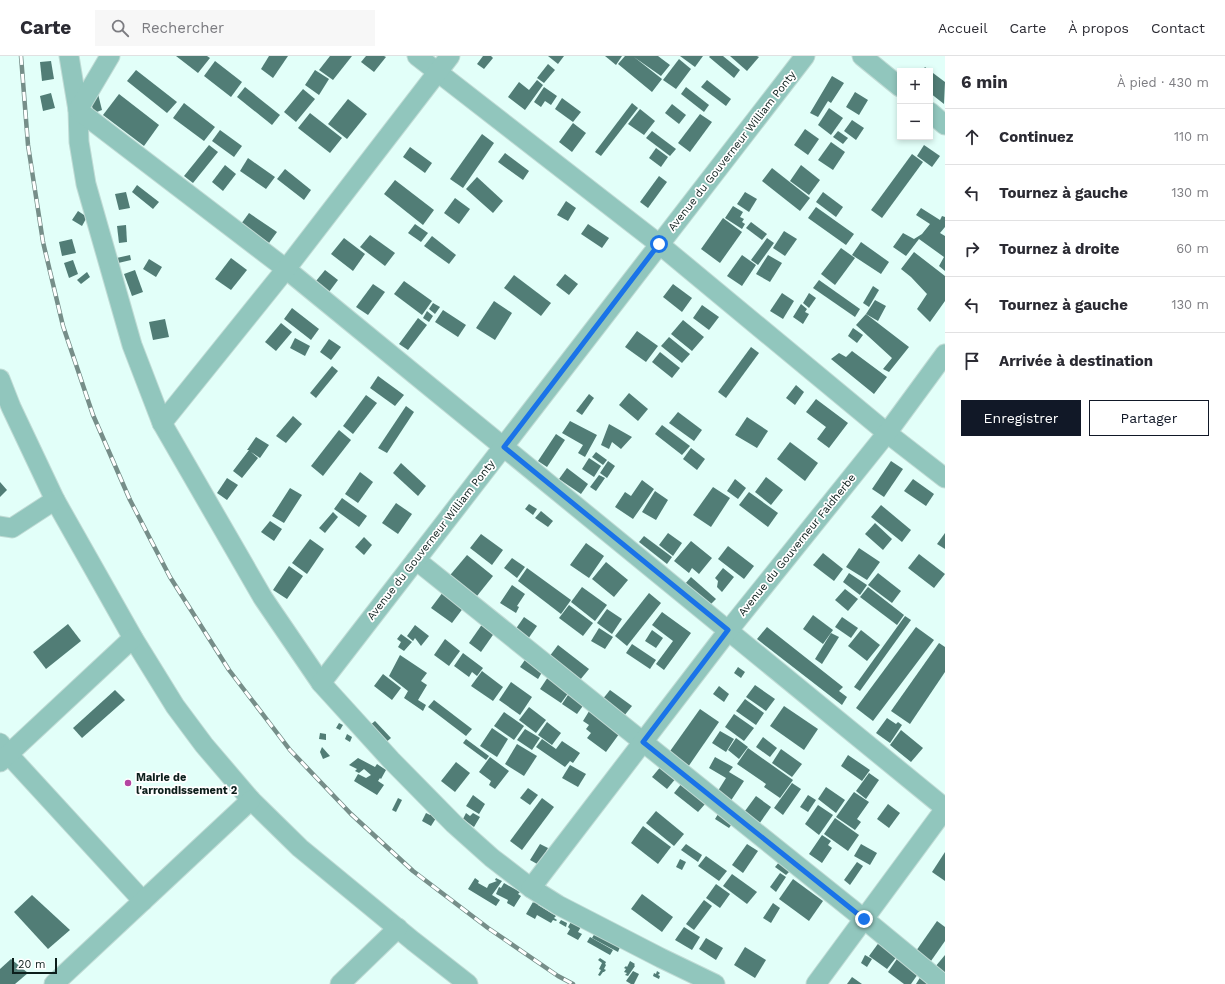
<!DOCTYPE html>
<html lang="fr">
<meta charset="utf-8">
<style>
body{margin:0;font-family:"Work Sans",sans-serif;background:#f7f7f7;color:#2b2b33}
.controls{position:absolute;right:12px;top:12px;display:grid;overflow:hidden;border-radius:0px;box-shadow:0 2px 6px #0003}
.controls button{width:36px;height:36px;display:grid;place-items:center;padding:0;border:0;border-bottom:1px solid #e1e1e2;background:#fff;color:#2b2b33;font:20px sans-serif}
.scale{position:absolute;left:12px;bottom:10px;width:45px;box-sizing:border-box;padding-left:4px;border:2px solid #0c1e1b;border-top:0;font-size:11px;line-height:14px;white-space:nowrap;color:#0c1e1b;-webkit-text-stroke:3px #fff;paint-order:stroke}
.stop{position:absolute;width:12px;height:12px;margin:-9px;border:3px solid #1a73e8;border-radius:50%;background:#fff}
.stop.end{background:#1a73e8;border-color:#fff;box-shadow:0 1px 4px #0008}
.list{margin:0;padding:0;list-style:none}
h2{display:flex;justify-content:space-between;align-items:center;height:52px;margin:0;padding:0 16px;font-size:17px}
h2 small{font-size:13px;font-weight:400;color:#7c7c81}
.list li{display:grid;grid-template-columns:26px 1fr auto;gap:12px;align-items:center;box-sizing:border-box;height:56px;padding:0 16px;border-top:1px solid #e1e1e2}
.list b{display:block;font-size:15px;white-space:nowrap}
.list em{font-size:13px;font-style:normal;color:#7c7c81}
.actions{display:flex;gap:8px;padding:12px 16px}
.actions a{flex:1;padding:9px 0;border:1px solid #111827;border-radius:0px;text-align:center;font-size:14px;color:#111827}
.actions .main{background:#111827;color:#fff}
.icon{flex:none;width:22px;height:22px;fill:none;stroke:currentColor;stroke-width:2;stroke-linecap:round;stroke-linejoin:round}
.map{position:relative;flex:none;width:945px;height:928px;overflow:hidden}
header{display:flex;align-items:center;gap:24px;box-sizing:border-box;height:56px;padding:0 20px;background:#fff;border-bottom:1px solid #e1e1e2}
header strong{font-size:19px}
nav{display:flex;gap:22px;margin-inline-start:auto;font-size:14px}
.search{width:280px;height:36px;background:#f7f7f7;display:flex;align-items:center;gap:10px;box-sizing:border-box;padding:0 14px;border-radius:0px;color:#7c7c81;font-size:15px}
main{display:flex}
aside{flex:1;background:#fff}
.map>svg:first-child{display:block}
.building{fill:#517d76}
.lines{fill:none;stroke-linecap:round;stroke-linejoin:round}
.minor-casing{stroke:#c0dbd5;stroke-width:21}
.minor{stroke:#91c6bd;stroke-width:19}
.rail-casing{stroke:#768e89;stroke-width:4.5}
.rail{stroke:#fff;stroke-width:3;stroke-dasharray:9;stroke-linecap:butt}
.route{stroke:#1a73e8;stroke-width:5}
.poi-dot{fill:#b445a2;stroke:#fff;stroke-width:1.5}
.labels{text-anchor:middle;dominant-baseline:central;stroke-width:3.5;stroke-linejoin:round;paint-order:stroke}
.street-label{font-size:11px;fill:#0c1e1b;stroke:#fff}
.poi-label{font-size:11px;font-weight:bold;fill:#0c1e1b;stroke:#fff;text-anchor:start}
</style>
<header>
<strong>Carte</strong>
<div class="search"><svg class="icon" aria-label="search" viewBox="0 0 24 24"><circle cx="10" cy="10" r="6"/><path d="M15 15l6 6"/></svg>Rechercher</div>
<nav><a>Accueil</a><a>Carte</a><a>À propos</a><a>Contact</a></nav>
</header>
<main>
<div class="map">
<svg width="945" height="928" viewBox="0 0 945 928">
<rect width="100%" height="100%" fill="#e2fff9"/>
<g class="building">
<polygon points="176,0 207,0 210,2 198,17"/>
<polygon points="269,0 288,0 273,22 261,13"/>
<polygon points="330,0 352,0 333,24 319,14"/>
<polygon points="366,0 384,0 386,1 374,16 361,6"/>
<polygon points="483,0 491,0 493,2 484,13 477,8"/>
<polygon points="548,0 564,0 558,8"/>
<polygon points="605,0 622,0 616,9"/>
<polygon points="625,0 658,0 670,9 661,20 634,1 662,23 652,36 618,8"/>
<polygon points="680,0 703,0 695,11"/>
<polygon points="710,0 723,0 740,14 734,22 709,1"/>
<polygon points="730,0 757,0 759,1 747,15"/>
<polygon points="679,3 691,13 676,33 663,24"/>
<polygon points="51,5 54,23 42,25 40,6"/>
<polygon points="215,5 242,26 231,41 204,20"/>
<polygon points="548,8 555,14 544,27 537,22"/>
<polygon points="925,11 945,26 944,48 930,37 930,15 922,15"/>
<polygon points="136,14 177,46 167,57 127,25"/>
<polygon points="315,14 329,23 319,39 305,29"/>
<polygon points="832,20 844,27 831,47 828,45 818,61 810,57"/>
<polygon points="537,24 543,29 525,54 508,41 519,26 529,34"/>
<polygon points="707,24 731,43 726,50 701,31"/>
<polygon points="245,31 280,59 272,69 237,41"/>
<polygon points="544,31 557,40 551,49 545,45 541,51 534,46"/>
<polygon points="686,31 709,49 704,56 681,38"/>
<polygon points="303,33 315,43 296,66 284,56"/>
<polygon points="855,36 868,44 859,59 846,51"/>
<polygon points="51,37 55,52 43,55 40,40"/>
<polygon points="98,38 102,54 94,57 89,40"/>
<polygon points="119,38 159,69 144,90 103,59"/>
<polygon points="562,42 581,56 573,66 555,53"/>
<polygon points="348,43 367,58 347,83 328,68"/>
<polygon points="184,47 215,71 204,85 173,62"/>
<polygon points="632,47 638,52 601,100 595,96"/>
<polygon points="672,48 686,59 679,68 665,57"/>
<polygon points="829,52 843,62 831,79 818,69"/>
<polygon points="640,53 655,65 644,79 628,68"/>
<polygon points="310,57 342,82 330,97 298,72"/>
<polygon points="700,58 712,66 690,96 678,87"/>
<polygon points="852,64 864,72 856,84 844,75"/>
<polygon points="573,67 586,77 572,96 559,86"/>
<polygon points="805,73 819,83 808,99 794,89"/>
<polygon points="220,74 242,90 234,101 212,85"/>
<polygon points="652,75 676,93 670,100 646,82"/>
<polygon points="838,75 848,82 843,88 833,81"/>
<polygon points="482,78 494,87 463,132 450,123"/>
<polygon points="831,86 845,96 833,114 818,104"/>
<polygon points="209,89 218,96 193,127 184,120"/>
<polygon points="924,89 940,100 932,111 917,100"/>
<polygon points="410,91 432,107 425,117 403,101"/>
<polygon points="656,92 668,101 661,111 649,102"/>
<polygon points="505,97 529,115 523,124 498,106"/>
<polygon points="912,98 923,106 882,162 871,154"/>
<polygon points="248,102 275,121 266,133 240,115"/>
<polygon points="225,109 236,118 223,135 212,126"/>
<polygon points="801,109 820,124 809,139 790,125"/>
<polygon points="772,112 810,142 800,155 762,125"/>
<polygon points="285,113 311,134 304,144 277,123"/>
<polygon points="659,120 667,126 648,152 640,146"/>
<polygon points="477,121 503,145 493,157 466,133"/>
<polygon points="395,124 434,154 423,169 384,138"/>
<polygon points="137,129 159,146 153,153 132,136"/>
<polygon points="126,136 130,152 119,154 115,138"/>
<polygon points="745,136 757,143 749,156 737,148"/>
<polygon points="823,136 843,151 836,161 816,146"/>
<polygon points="455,142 470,153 459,168 444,157"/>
<polygon points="566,145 576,152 568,165 557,159"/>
<polygon points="733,150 743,156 740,161 744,163 742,166 745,168 742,173 725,162"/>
<polygon points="816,151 854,178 846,189 808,162"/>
<polygon points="921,152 940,164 942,160 945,161 945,171 940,177 945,180 945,215 939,210 944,201 919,183 906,200 893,191 903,177 914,183 922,178 930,168 916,159"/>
<polygon points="78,155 87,161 82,170 72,164"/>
<polygon points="249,157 277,176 269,187 241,168"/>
<polygon points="723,162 742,176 720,207 701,193"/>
<polygon points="751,166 767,178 762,184 746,172"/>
<polygon points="415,168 428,177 421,186 408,177"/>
<polygon points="588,168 609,182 602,192 581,178"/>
<polygon points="126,169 127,186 119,187 117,170"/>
<polygon points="784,175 797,183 785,200 773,192"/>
<polygon points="370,179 395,197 385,210 360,191"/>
<polygon points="432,180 456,199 449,208 424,190"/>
<polygon points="344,182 365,198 353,215 331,198"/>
<polygon points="767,182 774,187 758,209 751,204"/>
<polygon points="72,183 76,197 62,200 59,186"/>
<polygon points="861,186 889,206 881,218 852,199"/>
<polygon points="841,192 855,202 835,229 821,218"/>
<polygon points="914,196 945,220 945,245 930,266 917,253 927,238 911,221 901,213"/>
<polygon points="130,199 131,204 114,208 112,203"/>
<polygon points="742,199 756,209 742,230 727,220"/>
<polygon points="768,199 782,207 770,226 756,218"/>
<polygon points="231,202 247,214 231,234 215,223"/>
<polygon points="149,203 162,211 156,221 143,213"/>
<polygon points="73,204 78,218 69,222 64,207"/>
<polygon points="135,214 143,236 132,240 124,218"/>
<polygon points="325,214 338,224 329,236 316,225"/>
<polygon points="87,216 90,221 81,228 77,224"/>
<polygon points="565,218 578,228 569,239 556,229"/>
<polygon points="514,219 551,247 541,260 504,232"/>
<polygon points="819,224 860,253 855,261 813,232"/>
<polygon points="404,225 432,245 422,259 394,238"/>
<polygon points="373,228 385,236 368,259 356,251"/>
<polygon points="673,228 692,242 682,256 663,241"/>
<polygon points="873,230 879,234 869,251 863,247"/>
<polygon points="782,237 794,245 783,263 770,255"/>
<polygon points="809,237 816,242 809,252 803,247"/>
<polygon points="875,244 886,250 878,265 866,258"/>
<polygon points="494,245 512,257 495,284 476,272"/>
<polygon points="433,247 440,251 435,258 429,253"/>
<polygon points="801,248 807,253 805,256 809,258 803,268 793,261"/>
<polygon points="702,249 719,261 709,274 693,262"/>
<polygon points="292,252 319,273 311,284 284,263"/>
<polygon points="443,254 466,269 458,281 435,266"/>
<polygon points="427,255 433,260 429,266 423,262"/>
<polygon points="866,258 909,291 889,316 883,313 892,302 856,269"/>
<polygon points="418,262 427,269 408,294 399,288"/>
<polygon points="165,263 169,281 153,284 149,266"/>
<polygon points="683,264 704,281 692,295 671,278"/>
<polygon points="281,267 292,276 276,295 265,286"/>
<polygon points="853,272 863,279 857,287 848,280"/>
<polygon points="637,275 658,290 646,306 625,291"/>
<polygon points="669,281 690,298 682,307 661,290"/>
<polygon points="295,282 310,290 305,300 290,292"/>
<polygon points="329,283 341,291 331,304 320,296"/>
<polygon points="751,291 759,297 726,342 718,336"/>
<polygon points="852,295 887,321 874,338 831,303 839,297 846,301"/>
<polygon points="660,296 680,312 672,322 652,306"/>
<polygon points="332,310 338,315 316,342 310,337"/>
<polygon points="378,320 404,339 395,350 370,332"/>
<polygon points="796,329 804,336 795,349 786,342"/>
<polygon points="629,337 648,353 638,365 619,349"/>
<polygon points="589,338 594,342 582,359 576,355"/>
<polygon points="366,339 377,347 353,378 343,370"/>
<polygon points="816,343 848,367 829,392 817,383 826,371 806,356"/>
<polygon points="406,350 414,356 387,397 378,392"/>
<polygon points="678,356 702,374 694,385 669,367"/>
<polygon points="293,360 302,368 286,387 276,380"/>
<polygon points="747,361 768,375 757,392 735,379"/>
<polygon points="570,365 597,379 585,401 578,397 583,389 562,377"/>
<polygon points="609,368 632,381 621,393 612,386 609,393 601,389"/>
<polygon points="662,369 690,390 682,399 655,378"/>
<polygon points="339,374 351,384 323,420 311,410"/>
<polygon points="556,378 565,384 547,411 538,405"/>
<polygon points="256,381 269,389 260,402 251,396 258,402 242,422 233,415 249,394 247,394"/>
<polygon points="790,386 818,407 805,425 777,403"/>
<polygon points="691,392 705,403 697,414 683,403"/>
<polygon points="596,396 607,404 603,409 592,401"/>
<polygon points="589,402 601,410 594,421 582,413"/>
<polygon points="608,405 615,410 607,422 600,417"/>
<polygon points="891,405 903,413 884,441 872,433"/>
<polygon points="401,407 426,430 418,440 393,417"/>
<polygon points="567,412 588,428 581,438 559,423"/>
<polygon points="360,416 373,426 358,447 345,438"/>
<polygon points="599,419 605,422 596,435 590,431"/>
<polygon points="766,421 783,434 771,449 755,436"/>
<polygon points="227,422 238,429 227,444 217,437"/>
<polygon points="735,423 746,432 738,443 727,435"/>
<polygon points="913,423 934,438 926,450 904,435"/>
<polygon points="642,424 654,433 633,463 615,451 625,436 631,440"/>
<polygon points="0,426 7,434 0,441"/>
<polygon points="713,431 730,442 711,471 693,459"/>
<polygon points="290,432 302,439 284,467 272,460"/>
<polygon points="655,435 668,444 656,464 642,456"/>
<polygon points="749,436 778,457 768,471 739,449"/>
<polygon points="342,442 367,460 359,471 334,453"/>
<polygon points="396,447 412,458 398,478 382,467"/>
<polygon points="529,448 537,453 533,459 525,453"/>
<polygon points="881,449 911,474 902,486 871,461"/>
<polygon points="541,455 553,465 548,471 535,462"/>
<polygon points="333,456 338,461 325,477 319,472"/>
<polygon points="270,465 282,473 274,485 261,476"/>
<polygon points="875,467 892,483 883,494 865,478"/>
<polygon points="668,477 682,487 673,500 659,489"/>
<polygon points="945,477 945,493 937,488"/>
<polygon points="481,478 503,494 492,509 470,492"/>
<polygon points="644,480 672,501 667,508 639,486"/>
<polygon points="364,481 372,489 364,499 355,491"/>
<polygon points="310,483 324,493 307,518 292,507"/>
<polygon points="691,485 712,502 699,518 692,512 689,517 674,505"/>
<polygon points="586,487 604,500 589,522 570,509"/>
<polygon points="728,490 754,510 744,523 718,503"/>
<polygon points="859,492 880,506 867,524 846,511"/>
<polygon points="823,497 843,513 834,525 813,509"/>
<polygon points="919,498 945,518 934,532 908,512"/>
<polygon points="467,499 493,520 473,545 446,524"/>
<polygon points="512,502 525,511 517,522 504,512"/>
<polygon points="606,506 628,524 614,541 592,523"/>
<polygon points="289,510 303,520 287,543 273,534"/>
<polygon points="527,512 571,544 561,558 518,525"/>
<polygon points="723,512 734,521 722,536 717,531 718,525 715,522"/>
<polygon points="849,517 867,529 860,539 843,526"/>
<polygon points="878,517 901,535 892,547 868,529"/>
<polygon points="691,521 716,543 710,549 685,528"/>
<polygon points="512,529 525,538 517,550 519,551 516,557 500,547"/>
<polygon points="582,531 607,549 595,565 571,546"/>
<polygon points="868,531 904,559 897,569 860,541"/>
<polygon points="845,533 858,543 848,555 835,544"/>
<polygon points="443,536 464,551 452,567 431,552"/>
<polygon points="649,537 661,547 627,590 615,580"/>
<polygon points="569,549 593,567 583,580 559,562"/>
<polygon points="607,553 622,563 612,578 597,567"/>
<polygon points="662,556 691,577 664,614 656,608 673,585 652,569"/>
<polygon points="813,559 833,574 823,588 803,573"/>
<polygon points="905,560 911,564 860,635 854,631"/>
<polygon points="524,561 537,570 528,583 515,574"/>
<polygon points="842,561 858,572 851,582 835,571"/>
<polygon points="483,567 495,576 481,596 469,587"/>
<polygon points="68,568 81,585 46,613 33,596"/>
<polygon points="415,569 429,580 421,590 415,582 413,585 407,580"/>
<polygon points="767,571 843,631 839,635 847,641 842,649 757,583"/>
<polygon points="916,571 934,584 873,665 856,652"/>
<polygon points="599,572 613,581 605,593 591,585"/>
<polygon points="652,574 663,582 656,592 645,585"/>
<polygon points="861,574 880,589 867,605 848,590"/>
<polygon points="831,577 839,581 822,608 815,603"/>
<polygon points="401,578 412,586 404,595 398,591 401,586 397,583"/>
<polygon points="445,583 460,595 449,610 434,599"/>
<polygon points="939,587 945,591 945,616 910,668 891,655"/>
<polygon points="632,588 656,604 650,613 626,597"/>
<polygon points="558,589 589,613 580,624 549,601"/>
<polygon points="463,597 483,612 477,620 472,616 469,621 454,610"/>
<polygon points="400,599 427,617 421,625 427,629 418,644 426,649 423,655 404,642 408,635 389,620"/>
<polygon points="527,601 544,613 538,623 520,611"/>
<polygon points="738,611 745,616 741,622 734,617"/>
<polygon points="482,615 503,631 493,645 471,630"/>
<polygon points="383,618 401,632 392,644 374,630"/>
<polygon points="548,621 569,636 561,647 540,633"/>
<polygon points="511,626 532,641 520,659 499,644"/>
<polygon points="755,629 775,643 766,655 746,641"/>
<polygon points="719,630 729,638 724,646 713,638"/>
<polygon points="115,634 125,644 82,682 73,672"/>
<polygon points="610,634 632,650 624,660 602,644"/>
<polygon points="570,636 585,647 577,658 562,648"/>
<polygon points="745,643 764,657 756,669 736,655"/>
<polygon points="434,644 472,673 466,680 428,651"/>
<polygon points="784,650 818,673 804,694 770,670"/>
<polygon points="529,651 546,664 536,677 519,664"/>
<polygon points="591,652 622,674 606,696 587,682 591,677 586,673 589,669 583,665"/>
<polygon points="700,653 719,666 688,711 668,698"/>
<polygon points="504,656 524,670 514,684 494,670"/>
<polygon points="734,658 754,672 744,685 725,671"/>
<polygon points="887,662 896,668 898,666 902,669 890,687 876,677"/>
<polygon points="375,665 391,682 385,687 369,670"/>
<polygon points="547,666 561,677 552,689 538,679"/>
<polygon points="339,667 343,669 340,674 336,672"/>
<polygon points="492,672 508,683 497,701 480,690"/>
<polygon points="525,673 540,682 532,694 517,684"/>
<polygon points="901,674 923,692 911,706 890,689"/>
<polygon points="720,675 734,683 726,696 712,687"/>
<polygon points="320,677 326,678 326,684 319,683"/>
<polygon points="347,678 352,681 350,686 345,683"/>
<polygon points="763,681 777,692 770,701 756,691"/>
<polygon points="736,682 748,691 739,703 728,694"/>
<polygon points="466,683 489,700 486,704 463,687"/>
<polygon points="542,683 556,693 562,685 580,697 573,707 570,705 565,711 536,691"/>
<polygon points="517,688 537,700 524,720 505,708"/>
<polygon points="322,691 330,700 323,703 320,696"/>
<polygon points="748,692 793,724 780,742 764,731 766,728 737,708"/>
<polygon points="781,693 802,708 792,721 772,707"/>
<polygon points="848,699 870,714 862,725 841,710"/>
<polygon points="490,701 509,715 495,733 489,729 491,725 479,716"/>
<polygon points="715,701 733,711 729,716 744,725 730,746 716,738 726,722 709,712"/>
<polygon points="358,702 375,711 377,708 386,714 381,723 380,722 378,725 384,729 377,739 354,725 358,718 366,722 371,719 364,713 359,717 355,715 357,713 349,709"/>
<polygon points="456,706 470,717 455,736 441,725"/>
<polygon points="570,709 586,718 578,731 562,722"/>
<polygon points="662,709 677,721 667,733 652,721"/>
<polygon points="869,717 879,724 866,743 856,735"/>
<polygon points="682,727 706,747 698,756 674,737"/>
<polygon points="792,727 801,733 783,759 774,752"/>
<polygon points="826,731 845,744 836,757 818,743"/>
<polygon points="528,732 538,739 530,749 520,742"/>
<polygon points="854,736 869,746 857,763 861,766 855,774 836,761"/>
<polygon points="473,739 485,748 479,758 466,750"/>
<polygon points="808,739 816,744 808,756 800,751"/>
<polygon points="756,740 771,751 757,771 742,759"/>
<polygon points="398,742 402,744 396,756 392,754"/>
<polygon points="542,742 554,751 522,794 510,785"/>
<polygon points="888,748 900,757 889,772 877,763"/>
<polygon points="818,749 833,759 819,779 805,768"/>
<polygon points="433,755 438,759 431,770 422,765 426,757 430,759"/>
<polygon points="656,755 684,778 674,790 646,767"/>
<polygon points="720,755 735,764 729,772 715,763"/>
<polygon points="466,757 470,760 473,757 480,761 474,771 463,763"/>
<polygon points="835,762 859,779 848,795 824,778"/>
<polygon points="643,770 671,791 658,808 631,787"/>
<polygon points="822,779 831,785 828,789 832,792 822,807 809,798"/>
<polygon points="540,788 548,792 539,809 530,804"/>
<polygon points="686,788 702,799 698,806 681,794"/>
<polygon points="747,788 758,795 743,817 732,809"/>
<polygon points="861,788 877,797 870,809 854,800"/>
<polygon points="945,796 945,825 932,816"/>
<polygon points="706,800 727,815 719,825 698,810"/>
<polygon points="680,803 686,806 682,814 676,811"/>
<polygon points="780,805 791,814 786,819 775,811"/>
<polygon points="857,806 863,810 850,829 844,824"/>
<polygon points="780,817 786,821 776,836 770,831"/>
<polygon points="732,818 757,836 747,848 723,830"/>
<polygon points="475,822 479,825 478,827 487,832 489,828 497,825 495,824 496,822 502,825 492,839 500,844 496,850 468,833"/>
<polygon points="793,823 823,845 809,865 779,843"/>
<polygon points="504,827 520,836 518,838 521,840 514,851 507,847 508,844 496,838 499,831 501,832"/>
<polygon points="716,828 730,838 720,852 706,842"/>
<polygon points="642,838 673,861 662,876 631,853"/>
<polygon points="32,839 70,874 48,893 14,856"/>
<polygon points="704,844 712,850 694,874 686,868"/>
<polygon points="535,845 539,847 538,849 556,860 554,862 557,864 556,865 553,864 551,867 537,859 535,863 526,858 533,846 534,847"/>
<polygon points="773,847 780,852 771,867 763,862"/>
<polygon points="561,864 567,867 566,871 559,867"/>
<polygon points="572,864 582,869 578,876 582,878 578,884 567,878 570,873 568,871"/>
<polygon points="937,865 945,871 945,885 931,905 916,895"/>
<polygon points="684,871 700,881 692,894 675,884"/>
<polygon points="595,877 620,891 618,896 592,882"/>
<polygon points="590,881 613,894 610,899 587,886"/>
<polygon points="706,882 723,892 716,904 699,893"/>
<polygon points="880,885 898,899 887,913 869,900"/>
<polygon points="745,891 766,904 755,922 734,909"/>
<polygon points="865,899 872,903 867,911 861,907"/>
<polygon points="945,899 945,919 935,911"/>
<polygon points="899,900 920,915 911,928 904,928 888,916"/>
<polygon points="600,902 606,906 605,908 606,909 604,913 606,914 604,916 603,916 600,920 598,919 601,914 599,913 602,907 598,904"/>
<polygon points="11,903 28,917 15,928 0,928 0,913"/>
<polygon points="630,905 635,908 634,909 635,910 628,920 625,919 627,917 624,916 626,913 624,912 626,910 627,911"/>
<polygon points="633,915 639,918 634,928 631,928 626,925"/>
<polygon points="657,915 660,917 658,919 660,920 659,923 653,920 654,917 656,918"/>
<polygon points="921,920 934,928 916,928"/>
<polygon points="852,921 862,928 847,928"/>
</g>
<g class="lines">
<defs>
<g id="minor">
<polyline points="69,0 78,54 79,86 86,128 132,289 162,367 263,542 321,627 391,704 454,768 492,802 531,832 558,849 661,902 715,928"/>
<polyline points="110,0 78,54 286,213 945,752"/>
<polyline points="417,0 659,188 887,377 945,422"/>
<polyline points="862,0 900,31"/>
<polyline points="930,56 945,69"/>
<polyline points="0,323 11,351 55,444 133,582 175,650 204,689 251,744 300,792 413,885 468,928"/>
<polyline points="162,367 286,213 450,0"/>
<polyline points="0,470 12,472 55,444"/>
<polyline points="416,504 864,863 943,928"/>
<polyline points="321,627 805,0"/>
<polyline points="0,687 8,698 143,845"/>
<polyline points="0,706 133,582"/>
<polyline points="531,832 728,575 887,377 945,298"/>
<polyline points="54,928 251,744"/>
<polyline points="340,928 398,872"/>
<polyline points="816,928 945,753"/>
</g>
</defs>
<use href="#minor" class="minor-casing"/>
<use href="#minor" class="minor"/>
<defs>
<polyline id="rail" points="21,0 28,89 43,186 63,270 93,359 130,444 170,521 229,614 290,694 351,758 413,815 488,872 558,920 573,928"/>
</defs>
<use href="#rail" class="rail-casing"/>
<use href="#rail" class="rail"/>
</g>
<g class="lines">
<polyline class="route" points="659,188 504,391 728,574 643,686 864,863"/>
</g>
<circle class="poi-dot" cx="128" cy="727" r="4"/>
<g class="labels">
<g class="street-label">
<text transform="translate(732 95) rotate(-52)">Avenue du Gouverneur William Ponty</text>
<text transform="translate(431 484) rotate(-52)">Avenue du Gouverneur William Ponty</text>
<text transform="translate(797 489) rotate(-51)">Avenue du Gouverneur Faidherbe</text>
</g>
<g class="poi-label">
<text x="136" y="721">Mairie de<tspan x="136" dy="13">l'arrondissement 2</tspan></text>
</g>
</g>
</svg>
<div class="controls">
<button>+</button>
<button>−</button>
</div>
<div class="scale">20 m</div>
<div class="stop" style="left:659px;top:188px"></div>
<div class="stop end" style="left:864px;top:863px"></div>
</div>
<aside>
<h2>6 min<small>À pied · 430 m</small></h2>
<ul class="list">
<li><svg class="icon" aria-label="ahead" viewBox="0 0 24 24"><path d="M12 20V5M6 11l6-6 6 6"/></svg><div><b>Continuez</b></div><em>110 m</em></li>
<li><svg class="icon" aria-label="left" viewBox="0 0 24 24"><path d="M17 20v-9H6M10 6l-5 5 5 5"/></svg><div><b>Tournez à gauche</b></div><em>130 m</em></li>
<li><svg class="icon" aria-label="right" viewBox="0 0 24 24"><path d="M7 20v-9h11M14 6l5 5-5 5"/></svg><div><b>Tournez à droite</b></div><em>60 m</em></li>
<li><svg class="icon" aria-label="left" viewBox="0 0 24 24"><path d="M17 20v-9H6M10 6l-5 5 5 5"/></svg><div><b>Tournez à gauche</b></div><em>130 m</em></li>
<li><svg class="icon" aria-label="arrive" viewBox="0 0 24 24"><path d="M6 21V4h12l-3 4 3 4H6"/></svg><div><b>Arrivée à destination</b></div></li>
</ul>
<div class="actions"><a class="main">Enregistrer</a><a>Partager</a></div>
</aside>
</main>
